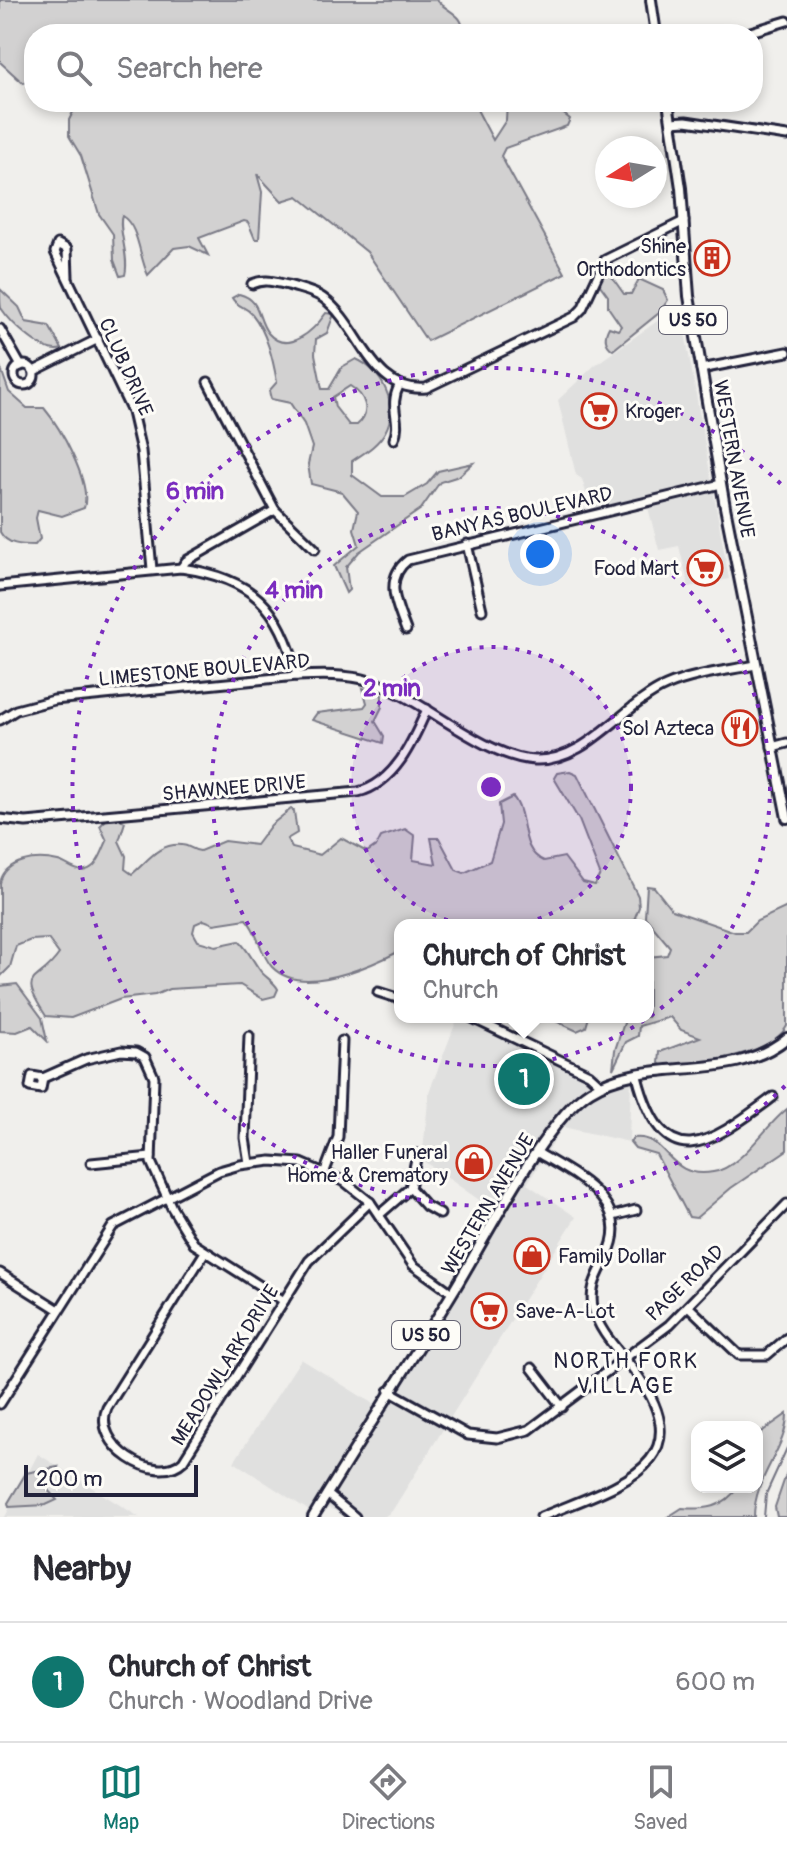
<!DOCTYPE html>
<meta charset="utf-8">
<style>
body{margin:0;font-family:Pangolin,sans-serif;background:#f2f2f3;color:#2b2b33}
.controls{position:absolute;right:24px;bottom:24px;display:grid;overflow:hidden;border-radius:16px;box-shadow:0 4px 12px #0003}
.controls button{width:72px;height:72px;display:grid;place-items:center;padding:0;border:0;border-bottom:2px solid #e1e1e2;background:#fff;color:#2b2b33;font:40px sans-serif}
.compass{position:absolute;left:595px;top:136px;width:72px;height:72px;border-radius:50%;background:#fff;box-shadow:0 4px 12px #0003;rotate:259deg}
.scale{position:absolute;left:24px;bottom:20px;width:174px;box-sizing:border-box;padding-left:8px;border:4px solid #22223b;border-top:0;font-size:22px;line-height:28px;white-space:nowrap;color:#22223b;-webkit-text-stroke:6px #fdfcf7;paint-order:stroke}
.you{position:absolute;left:540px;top:554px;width:28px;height:28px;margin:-20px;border:6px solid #fff;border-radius:50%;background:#1a73e8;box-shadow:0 0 0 12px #1a73e833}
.badge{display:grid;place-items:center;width:52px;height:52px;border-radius:50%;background:#0f766e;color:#fff;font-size:26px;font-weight:700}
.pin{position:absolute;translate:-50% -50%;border:4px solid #fff;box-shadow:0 2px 8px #0006}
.popup{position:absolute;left:394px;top:919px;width:260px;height:104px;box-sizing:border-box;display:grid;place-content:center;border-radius:16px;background:#fff;filter:drop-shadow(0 2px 6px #0005);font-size:26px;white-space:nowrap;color:#7c7c81}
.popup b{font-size:30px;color:#2b2b33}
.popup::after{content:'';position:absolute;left:50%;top:100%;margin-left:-16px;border:16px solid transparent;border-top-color:#fff}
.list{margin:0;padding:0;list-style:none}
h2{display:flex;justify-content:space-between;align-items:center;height:104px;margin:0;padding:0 32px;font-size:34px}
h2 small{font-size:26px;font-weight:400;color:#7c7c81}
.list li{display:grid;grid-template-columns:52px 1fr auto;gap:24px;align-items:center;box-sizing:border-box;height:120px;padding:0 32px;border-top:2px solid #e1e1e2}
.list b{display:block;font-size:30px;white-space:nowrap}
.list p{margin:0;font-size:26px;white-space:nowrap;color:#7c7c81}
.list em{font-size:26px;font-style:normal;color:#7c7c81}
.icon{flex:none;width:44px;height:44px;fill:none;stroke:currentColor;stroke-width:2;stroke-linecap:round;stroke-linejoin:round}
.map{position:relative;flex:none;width:787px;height:1517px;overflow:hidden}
.search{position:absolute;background:#fff;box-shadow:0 4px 12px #0003;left:24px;right:24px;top:24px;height:88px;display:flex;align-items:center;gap:20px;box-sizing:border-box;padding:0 28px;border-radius:32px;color:#7c7c81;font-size:30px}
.sheet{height:224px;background:#fff}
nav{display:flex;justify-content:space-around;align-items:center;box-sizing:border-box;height:112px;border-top:2px solid #e1e1e2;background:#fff;font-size:22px;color:#7c7c81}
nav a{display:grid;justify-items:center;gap:4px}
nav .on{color:#0f766e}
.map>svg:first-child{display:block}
.built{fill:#e0e0df}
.green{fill:#d2d1d1;stroke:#7a7a86;stroke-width:2;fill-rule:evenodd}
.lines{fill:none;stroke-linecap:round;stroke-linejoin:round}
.stream{stroke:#737381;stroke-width:2}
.minor-casing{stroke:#22223b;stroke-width:13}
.major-casing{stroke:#22223b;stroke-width:14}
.minor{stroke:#fdfcf7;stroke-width:7}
.major{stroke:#fdfcf7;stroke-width:8}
.ring{fill:none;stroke:#7b2cbf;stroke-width:4;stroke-dasharray:4 8}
.labels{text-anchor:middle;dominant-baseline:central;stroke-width:6;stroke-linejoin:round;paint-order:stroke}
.shield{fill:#fdfcf7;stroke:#646373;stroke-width:2}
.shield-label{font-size:18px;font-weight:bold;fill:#22223b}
.poi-label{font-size:20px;fill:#22223b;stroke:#fdfcf7;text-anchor:end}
.street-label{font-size:20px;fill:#22223b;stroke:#fdfcf7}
.neighbourhood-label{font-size:22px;letter-spacing:2px;fill:#22223b;stroke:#fdfcf7}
.centre{fill:#7b2cbf;stroke:#fdfcf7;stroke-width:4}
.ring-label{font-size:24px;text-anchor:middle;font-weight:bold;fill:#7b2cbf;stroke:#fdfcf7;stroke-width:6;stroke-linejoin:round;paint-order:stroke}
</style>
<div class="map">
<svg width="787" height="1517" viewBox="0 0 787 1517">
<rect width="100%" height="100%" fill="#f0efec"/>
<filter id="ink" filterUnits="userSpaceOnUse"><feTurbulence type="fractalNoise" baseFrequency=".0125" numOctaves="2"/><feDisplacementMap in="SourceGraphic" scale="16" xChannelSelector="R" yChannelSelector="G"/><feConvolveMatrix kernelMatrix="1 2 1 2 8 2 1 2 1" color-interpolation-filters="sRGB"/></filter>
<g filter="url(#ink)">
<g class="built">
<polygon points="680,305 729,579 689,587 679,546 659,550 645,496 591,509 582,479 576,475 558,400 595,365"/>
<polygon points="458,1017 590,1079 631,1079 629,1142 563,1127 527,1184 576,1217 392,1511 384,1517 348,1517 329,1508 318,1517 304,1517 308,1510 234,1462 301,1359 375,1405 495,1211 422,1160 429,1092"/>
<polygon points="38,1454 139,1517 5,1517"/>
</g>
<g class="green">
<path d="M0,0h437c11,13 28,14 26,34h-429v45l-11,4 -23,-21z"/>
<path d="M78,102h395l20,38 13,-20 1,-18h42l21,17 -3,7 -62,22 -4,8 64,117 -138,68 -60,-89 -69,-56 -16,5 -25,-27 5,18 -3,47h-4l-7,-17 -4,-1 -45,17 9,17 -19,-9 -15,2 -26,27c-9,-18 -9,-49 -26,-59 -5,11 8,41 3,59l-5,1 -6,-16 -1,-26 -14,-20 -18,-58 -12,-20v-16z"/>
<path d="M607,270l17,24h7l8,-15 24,11 5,10 -9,13 -46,37c-9,-6 -9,-14 -4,-23l9,3 3,-4 -13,-19v-11l-8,-11 1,-10z"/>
<path d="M0,289l19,18 7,15 23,4 13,23c-18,7 -51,-26 -61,-41 -1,-3 -1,-13 -1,-19z"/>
<path d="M239,294c23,6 17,24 29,39 20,23 46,-3 58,-20l8,1 -7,19 -11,6 -1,15 7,35h7l13,-22 14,-8c26,11 44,47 29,73 -7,13 -21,21 -33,29v14l30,22h23l22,-13 11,-13 35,-8 -14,13 -19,6 -19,27 -62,43 -13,15 3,23 -3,3 -12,-27 25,-21 -5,-16 4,-18 -16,-19 -31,-8 -3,-20 4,-17 -8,-23 -14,-21 -19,-4 -2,-8 8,-9c-4,-22 -10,-50 -25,-68 -7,-8 -15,-7 -20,-16zM350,386c15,9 22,26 7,39h-8l-14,-18 -2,-10z"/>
<path d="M0,366l9,26 18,16h17c16,19 48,75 40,100l-22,8 -24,-6 -2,8 4,21 -5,6c-14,0 -28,0 -35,-13z"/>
<polygon points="363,688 382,695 382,707 375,721 384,736 383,743 312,720 317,713 364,707 367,703"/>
<path d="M570,771l7,3 61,122 1,11 -7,18h-232v26c-30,15 -98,47 -128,16 -12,-13 -14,-36 -26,-48l-32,5 -10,-4 -9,4 -2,8 5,9 18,5 23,-5c9,9 13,18 20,28 5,8 14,11 19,20l-3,7 -12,3 -23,-14 -71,4 -14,6 -34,4 -50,19 -25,-2c-30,-45 -8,-31 13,-62l-11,-15 -17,1 -15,6 -6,21 -10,10c0,-27 0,-68 0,-94 5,-24 37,-27 58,-22 9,2 19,12 28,9 12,-3 16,-19 21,-29l-7,-15 6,-6 12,-1 7,3 -6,19 7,15 -1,13 7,5c16,-13 26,-31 50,-29 7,0 10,5 18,6l24,-10 32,4 15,-20 20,-16 3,2 3,22 -10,6 5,9 28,7 21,-17 26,14 10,-7 4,-8 24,-8 10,7 -2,24 23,4 -5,-26h8l17,32 8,3 26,-12 11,-37 -2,-20 14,-7c16,19 5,53 31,64l20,-4 19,25 12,3 5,-11 -21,-54 -25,-42 3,-5z"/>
<path d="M647,886l7,1 18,23 63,22h11l11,-11 30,-14v119c-17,31 -88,35 -120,44l-8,-7 1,-11 40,-15 -19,-7 -11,-13 -31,9 -1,10 -12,6 -13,27 2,-19 11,-33h22v-60l19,-2 3,-8 -25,-30z"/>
<polygon points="17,984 42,1018 47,1041 32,1026 17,1032 0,1031 0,986"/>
<polygon points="547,1017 589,1017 586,1027 577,1031"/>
<path d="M787,1109v41l-56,38 -35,30 -7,-1 -33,-63 -21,-6 -5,-6 3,-4c36,-5 32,42 80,34 28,-4 51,-45 74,-63z"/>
<path d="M787,1414c0,35 -33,62 -33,103h-86l14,-9c23,2 42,0 56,-21h19v-52z"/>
<polygon points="58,1467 46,1488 57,1500 46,1505 9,1507 8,1503 26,1473"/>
<polygon points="787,1472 787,1517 777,1517 775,1507"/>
</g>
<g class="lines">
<polyline class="stream" points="764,1517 766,1494 787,1448"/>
<defs>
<g id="minor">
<polyline points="744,34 787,21"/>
<polyline points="671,122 686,121 787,136"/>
<polyline points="68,277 67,249 58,244 55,252 132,412 141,451 152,569"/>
<path d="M252,284c13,-6 22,-2 36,1 12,4 25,6 35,13 38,27 47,95 103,90l148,-71 8,-8 23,-49 79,-39"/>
<polyline points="0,329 21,366"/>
<circle cx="24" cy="375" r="10"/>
<polyline points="701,369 787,352"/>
<polyline points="34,371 98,339"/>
<polyline points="208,382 275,510"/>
<path d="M394,439c8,-19 -6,-32 5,-53"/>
<polyline points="467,544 482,610"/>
<path d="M181,568c70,10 100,38 116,108"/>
<polyline points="0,586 181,568 186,561 275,510 315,549"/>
<path d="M406,630c-9,-24 -23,-51 2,-70l313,-76"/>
<path d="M0,720l16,-10 38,-10 243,-24c23,-1 51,-2 73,5 52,16 114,77 165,79 52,2 87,-55 131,-74 27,-12 60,-15 89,-21"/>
<polyline points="772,747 787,743"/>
<path d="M0,819l26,3 332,-30c37,-9 55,-51 69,-83"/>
<polyline points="378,992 400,999"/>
<polyline points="470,1017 589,1074 601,1085"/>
<path d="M637,1076c27,105 75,66 136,21"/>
<polyline points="43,1078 41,1089 30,1087 32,1076 43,1078 86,1059 121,1051 136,1052 145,1057 154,1077 151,1162 172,1208 194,1244 284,1301"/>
<path d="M538,1153c38,23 96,49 69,103 -8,17 -18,31 -14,51 5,24 25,43 40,62 74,97 -17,116 -92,148"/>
<polyline points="91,1163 151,1157"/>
<polyline points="249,1163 245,1138 249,1036"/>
<polyline points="325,1171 338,1137 342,1041"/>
<polyline points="410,1188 426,1206 440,1214"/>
<polyline points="379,1215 410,1188 417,1154"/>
<polyline points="613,1216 636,1210"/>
<path d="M205,1252l-98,156c-16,36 49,79 76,53l126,-200 61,-59"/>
<polyline points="0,1273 59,1310"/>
<polyline points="688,1306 739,1355 767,1355 787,1338"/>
<polyline points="532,1368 562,1407"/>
<polyline points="389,1391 468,1435 497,1438 529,1430 669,1325 787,1204"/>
<polyline points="0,1404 113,1226 219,1171 240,1165 271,1161 301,1163 345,1182 370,1202 413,1265 452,1293"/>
<polyline points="327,1494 355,1517"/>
</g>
<g id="major">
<polyline points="651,0 656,34"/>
<polyline points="668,102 681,188 689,296 725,507 787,818"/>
<path d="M313,1517c46,-76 95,-151 141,-227 30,-49 92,-172 136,-199 60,-37 140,-6 197,-53"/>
</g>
</defs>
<use href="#minor" class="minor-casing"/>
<use href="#major" class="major-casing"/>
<use href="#minor" class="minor"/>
<use href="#major" class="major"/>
</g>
</g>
<circle cx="491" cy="787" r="140" fill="#7b2cbf" fill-opacity=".12"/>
<g class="ring">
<circle cx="491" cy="787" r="140"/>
<circle cx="491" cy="787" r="279"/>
<path d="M785 1086A419 419 0 1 1 785 488"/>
</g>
<defs>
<symbol id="building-ring" viewBox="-11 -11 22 22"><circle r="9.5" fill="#fdfcf7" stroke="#c8321e" stroke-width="1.5"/><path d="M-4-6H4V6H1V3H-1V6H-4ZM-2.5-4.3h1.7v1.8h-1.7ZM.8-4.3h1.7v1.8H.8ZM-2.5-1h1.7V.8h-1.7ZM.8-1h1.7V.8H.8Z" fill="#c8321e"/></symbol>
<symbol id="supermarket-ring" viewBox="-11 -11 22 22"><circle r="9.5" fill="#fdfcf7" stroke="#c8321e" stroke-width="1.5"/><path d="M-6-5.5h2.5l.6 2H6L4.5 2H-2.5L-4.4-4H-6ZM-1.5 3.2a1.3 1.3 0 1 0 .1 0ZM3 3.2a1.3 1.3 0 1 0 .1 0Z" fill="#c8321e"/></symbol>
<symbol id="restaurant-ring" viewBox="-11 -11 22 22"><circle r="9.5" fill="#fdfcf7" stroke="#c8321e" stroke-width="1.5"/><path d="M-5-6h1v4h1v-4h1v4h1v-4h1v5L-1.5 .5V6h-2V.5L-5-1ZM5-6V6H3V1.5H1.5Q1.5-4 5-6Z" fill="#c8321e"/></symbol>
<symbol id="shop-ring" viewBox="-11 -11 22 22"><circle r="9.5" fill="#fdfcf7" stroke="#c8321e" stroke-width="1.5"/><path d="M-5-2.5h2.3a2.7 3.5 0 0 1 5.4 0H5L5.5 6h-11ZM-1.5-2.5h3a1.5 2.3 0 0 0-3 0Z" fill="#c8321e"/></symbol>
</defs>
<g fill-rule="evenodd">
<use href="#building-ring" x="692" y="238" width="40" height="40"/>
<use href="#supermarket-ring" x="579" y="391" width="40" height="40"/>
<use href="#supermarket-ring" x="685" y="548" width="40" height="40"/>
<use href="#restaurant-ring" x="720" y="708" width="40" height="40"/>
<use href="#shop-ring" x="454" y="1143" width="40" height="40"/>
<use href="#shop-ring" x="512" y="1236" width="40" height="40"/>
<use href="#supermarket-ring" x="469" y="1291" width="40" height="40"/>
</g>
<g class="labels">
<g class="shield">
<rect x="659" y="306" width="68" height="28" rx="6"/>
<rect x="392" y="1321" width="68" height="28" rx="6"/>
</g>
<g class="shield-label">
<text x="693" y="320">US 50</text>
<text x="426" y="1335">US 50</text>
</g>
<g class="poi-label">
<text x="686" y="246">Shine<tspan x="686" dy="23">Orthodontics</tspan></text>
<text x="625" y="411" text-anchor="start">Kroger</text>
<text x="679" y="568">Food Mart</text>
<text x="714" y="728">Sol Azteca</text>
<text x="448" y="1152">Haller Funeral<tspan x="448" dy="23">Home &amp; Crematory</tspan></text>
<text x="558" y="1256" text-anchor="start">Family Dollar</text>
<text x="515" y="1311" text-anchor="start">Save-A-Lot</text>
</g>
<g class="street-label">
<text transform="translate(126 367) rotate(66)">CLUB DRIVE</text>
<text transform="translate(734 459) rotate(80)">WESTERN AVENUE</text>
<text transform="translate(522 514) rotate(-13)">BANYAS BOULEVARD</text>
<text transform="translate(204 670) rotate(-5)">LIMESTONE BOULEVARD</text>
<text transform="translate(234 788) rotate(-5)">SHAWNEE DRIVE</text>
<text transform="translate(488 1204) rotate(-59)">WESTERN AVENUE</text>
<text transform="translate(685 1283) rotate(-44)">PAGE ROAD</text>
<text transform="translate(225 1365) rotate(-58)">MEADOWLARK DRIVE</text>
</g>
<g class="neighbourhood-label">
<text x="626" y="1361">NORTH FORK<tspan x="626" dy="25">VILLAGE</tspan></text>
</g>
</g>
<circle cx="491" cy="787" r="12" class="centre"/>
<g class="ring-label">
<text x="195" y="499">6 min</text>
<text x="294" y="598">4 min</text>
<text x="392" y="696">2 min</text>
</g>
</svg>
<div class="controls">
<button><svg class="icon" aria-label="layers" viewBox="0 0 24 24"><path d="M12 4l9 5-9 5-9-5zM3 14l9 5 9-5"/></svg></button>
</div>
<svg class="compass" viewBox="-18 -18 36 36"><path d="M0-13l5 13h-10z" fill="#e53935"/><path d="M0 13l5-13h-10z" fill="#7c7c81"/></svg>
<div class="scale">200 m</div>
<div class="you"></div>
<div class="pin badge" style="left:524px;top:1079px">1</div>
<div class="popup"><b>Church of Christ</b>Church</div>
<div class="search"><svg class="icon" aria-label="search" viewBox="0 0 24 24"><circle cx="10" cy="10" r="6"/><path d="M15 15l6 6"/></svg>Search here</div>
</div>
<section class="sheet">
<h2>Nearby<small></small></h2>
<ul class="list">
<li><span class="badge">1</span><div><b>Church of Christ</b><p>Church · Woodland Drive</p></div><em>600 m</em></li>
</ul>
</section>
<nav>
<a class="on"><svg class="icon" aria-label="map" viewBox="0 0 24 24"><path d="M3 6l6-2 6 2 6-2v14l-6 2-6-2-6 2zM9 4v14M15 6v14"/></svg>Map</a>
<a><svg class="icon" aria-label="directions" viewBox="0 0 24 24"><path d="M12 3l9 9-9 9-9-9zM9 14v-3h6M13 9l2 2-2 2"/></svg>Directions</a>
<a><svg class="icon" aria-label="saved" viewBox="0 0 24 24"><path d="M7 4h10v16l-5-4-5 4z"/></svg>Saved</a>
</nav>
